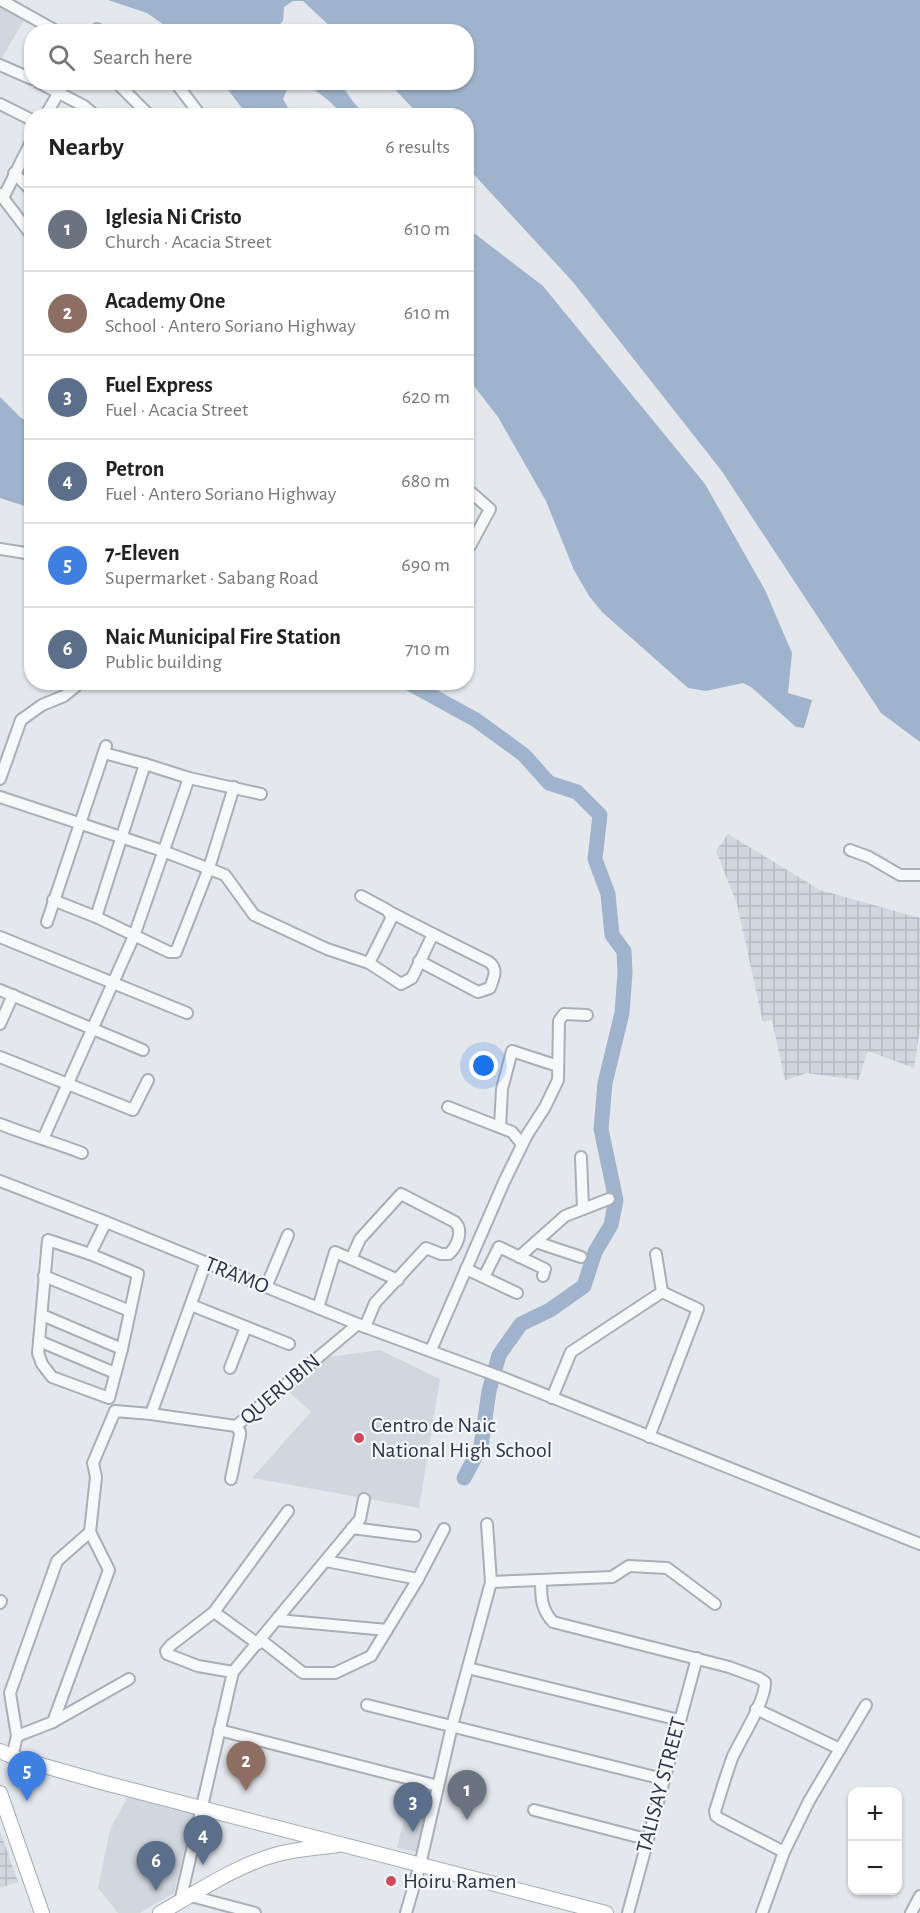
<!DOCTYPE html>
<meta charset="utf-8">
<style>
body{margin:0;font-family:"Alegreya Sans",sans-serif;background:#f6f6f6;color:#222}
.controls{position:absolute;right:18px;bottom:18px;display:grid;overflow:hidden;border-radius:12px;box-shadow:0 2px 4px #0004}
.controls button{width:54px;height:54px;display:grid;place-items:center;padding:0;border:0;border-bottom:2px solid #e0e0e0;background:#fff;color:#222;font:30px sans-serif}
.you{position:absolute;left:484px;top:1066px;width:21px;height:21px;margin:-15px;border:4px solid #fff;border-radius:50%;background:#1a73e8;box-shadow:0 0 0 9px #1a73e833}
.badge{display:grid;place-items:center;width:39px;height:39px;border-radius:50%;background:#d1495b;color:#fff;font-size:20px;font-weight:700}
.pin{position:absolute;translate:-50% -50px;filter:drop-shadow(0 2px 3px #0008)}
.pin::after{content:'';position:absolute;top:32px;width:21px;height:18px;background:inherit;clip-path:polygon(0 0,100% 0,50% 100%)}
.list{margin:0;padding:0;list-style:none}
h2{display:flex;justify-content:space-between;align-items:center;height:78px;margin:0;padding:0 24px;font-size:26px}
h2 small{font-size:20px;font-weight:400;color:#767676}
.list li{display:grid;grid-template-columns:39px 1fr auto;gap:18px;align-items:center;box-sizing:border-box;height:84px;padding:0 24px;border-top:2px solid #e0e0e0}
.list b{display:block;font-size:22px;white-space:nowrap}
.list p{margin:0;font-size:20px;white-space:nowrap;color:#767676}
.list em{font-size:20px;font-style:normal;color:#767676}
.icon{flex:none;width:33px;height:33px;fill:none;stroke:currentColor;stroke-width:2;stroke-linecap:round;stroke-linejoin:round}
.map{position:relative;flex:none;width:920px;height:1913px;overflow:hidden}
.search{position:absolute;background:#fff;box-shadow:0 2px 4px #0004;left:24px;top:24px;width:450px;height:66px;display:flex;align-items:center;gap:15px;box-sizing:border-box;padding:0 21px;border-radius:24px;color:#767676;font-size:22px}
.panel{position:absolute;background:#fff;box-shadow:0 2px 4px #0004;left:24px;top:108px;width:450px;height:582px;border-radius:24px}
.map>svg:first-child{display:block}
.built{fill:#d2d6de}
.industrial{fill:url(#industrial-grid)}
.water{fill:#9fb4cc}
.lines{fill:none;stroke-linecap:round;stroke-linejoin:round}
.river{stroke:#9fb4cc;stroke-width:15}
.minor-casing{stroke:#a9aeb7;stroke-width:14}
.major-casing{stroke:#a3abb8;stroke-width:16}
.minor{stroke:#f7f8fa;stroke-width:10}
.major{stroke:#fff;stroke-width:14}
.poi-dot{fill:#d1495b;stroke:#f4f6f9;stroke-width:2}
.labels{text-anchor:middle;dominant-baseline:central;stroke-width:4.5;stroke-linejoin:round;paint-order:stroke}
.street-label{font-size:22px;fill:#2b3445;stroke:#f4f6f9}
.poi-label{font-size:22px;fill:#2b3445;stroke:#f4f6f9;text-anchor:start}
</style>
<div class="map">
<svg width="920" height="1913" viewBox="0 0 920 1913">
<defs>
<pattern id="industrial-grid" width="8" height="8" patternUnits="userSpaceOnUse" patternTransform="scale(1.5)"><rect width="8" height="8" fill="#d2d6de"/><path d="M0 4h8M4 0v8" fill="none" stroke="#b4b8c0"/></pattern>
</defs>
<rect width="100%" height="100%" fill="#e4e7ec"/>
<g class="built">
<polygon points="0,2 26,17 0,61"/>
<polygon points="380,1350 440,1379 419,1508 252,1478 311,1412 287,1390 321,1358"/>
<polygon points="412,1785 434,1791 421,1853 397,1848"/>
<polygon points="128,1796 193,1813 174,1893 140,1913 118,1913 98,1888 110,1830"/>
</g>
<g class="industrial">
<polygon points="728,834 820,890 920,918 920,1027 914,1068 868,1051 858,1080 807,1073 785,1080 772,1020 763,1022 737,904 716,851"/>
<polygon points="0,1831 18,1882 0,1888"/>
</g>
<g class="water">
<polygon points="108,0 920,0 920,742 881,713 721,470 573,282 467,167 466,116 419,115 389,83 466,82 466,32 335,31 303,1 293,1 284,7 283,21 277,27 264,31 174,32 147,13"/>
<path d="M223,83h117l14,20 12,12h-22c-15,-13 -33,-36 -56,-28l-5,12 9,16h-45z"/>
<polygon points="466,227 543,286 705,484 765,590 792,653 788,693 812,700 804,728 796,727 751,687 743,683 706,691 688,688 602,612 589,596 574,570 546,501 498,417 467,377"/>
<polygon points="0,397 21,418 31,423 31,508 0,498"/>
</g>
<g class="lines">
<polyline class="river" points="407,682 476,720 524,755 549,783 577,792 600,815 595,859 608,894 612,935 624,951 625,973 622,1013 605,1083 601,1129 616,1200 611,1225 595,1252 584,1286 550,1310 521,1324 499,1355 489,1391 481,1446 464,1478"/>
<defs>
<g id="minor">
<polyline points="1,0 58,32"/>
<polyline points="96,32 97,29 102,32"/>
<polyline points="0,65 32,79"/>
<polyline points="38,82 84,106 96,116"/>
<polyline points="116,82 150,116"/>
<polyline points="175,82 201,116"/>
<polyline points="0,104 32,120"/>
<polyline points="45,116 65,82"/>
<polyline points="14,173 32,191"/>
<polyline points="0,194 32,236"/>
<polyline points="3,198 32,140"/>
<polyline points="466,488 490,509 470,546"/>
<polyline points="0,549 32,554"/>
<polyline points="145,764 189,778 261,794"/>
<polyline points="0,779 21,720 42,705 64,696 81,682"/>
<path d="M0,797l163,54 62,24 29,40 73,34 42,14 32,21 11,-6 21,-44 56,28c10,7 4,17 1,26l-12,4 -59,-31"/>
<polyline points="850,850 869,857 900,875 920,875"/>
<polyline points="361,896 387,910 392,917 369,963"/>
<polyline points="53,900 96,917 169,952 176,952 209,868 234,787"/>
<polyline points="388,911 433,934"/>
<polyline points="96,917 145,764 104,753"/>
<polyline points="47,922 106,746"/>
<polyline points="0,937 187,1013"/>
<polyline points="0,990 143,1050"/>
<polyline points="0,1024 13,995"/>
<polyline points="0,1057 133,1110 148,1080"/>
<polyline points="448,1107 512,1132 522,1144"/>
<path d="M0,1124c27,11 54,18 82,29"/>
<polyline points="500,1127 502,1089 512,1051 558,1066"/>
<polyline points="43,1139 134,936 189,778"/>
<polyline points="581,1157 583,1209"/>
<polyline points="0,1181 106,1222 365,1327 506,1379 920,1544"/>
<polygon points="48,1240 90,1254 138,1274 122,1349 109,1398 52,1377 42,1364 38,1353"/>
<polyline points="536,1242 581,1257"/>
<polyline points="90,1254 106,1222"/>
<polyline points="519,1257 565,1216 609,1199"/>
<polyline points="466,1269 517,1293"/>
<polyline points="44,1276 130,1311"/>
<polyline points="484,1277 499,1247 545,1269 543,1276"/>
<polyline points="266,1287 288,1235"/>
<polyline points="191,1305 289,1344"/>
<polyline points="318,1308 335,1252 351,1259"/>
<polyline points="42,1315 122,1349"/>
<path d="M365,1327l10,-24 51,-55 15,6h8c8,-8 15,-23 6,-32l-54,-28 -41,45 -9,20 47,21"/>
<polyline points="39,1341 115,1373"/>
<polyline points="431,1350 504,1182 527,1135 545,1107 558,1080 559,1021 564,1014 587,1015"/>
<polyline points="230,1368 246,1327"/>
<polyline points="552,1398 571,1352 662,1292 656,1254"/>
<polyline points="151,1414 206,1262"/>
<polyline points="649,1437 698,1309 662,1292"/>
<polyline points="231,1479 240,1435 240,1432 236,1426"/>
<polyline points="352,1528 415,1536"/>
<polyline points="418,1579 444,1529"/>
<path d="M541,1581c0,16 0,28 12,41l176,45 30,11 6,4c1,18 -24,57 -32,74 -7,18 -12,37 -18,55l1,5 4,3 64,33 25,-51 57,-96"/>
<polyline points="491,1582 612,1577 629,1566 667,1568 715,1604"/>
<polyline points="0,1603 1,1601"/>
<polyline points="214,1612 171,1645 166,1651 167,1654 198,1666 233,1672"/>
<polyline points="278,1620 387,1630"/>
<polyline points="261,1640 303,1673 335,1673 371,1656 418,1579 326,1561"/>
<polyline points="258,1644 214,1612 288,1511"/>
<polyline points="468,1668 679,1720"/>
<polyline points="367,1705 663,1779"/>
<polyline points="756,1709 840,1749"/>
<polyline points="53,1722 109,1570 90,1532"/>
<polyline points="219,1730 438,1786"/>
<polyline points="17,1736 10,1693 57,1561 90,1532 96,1477 93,1463 115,1411 151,1414 236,1426 358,1324"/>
<polyline points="12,1757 17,1736 53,1722 129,1679"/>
<polyline points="534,1810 646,1839"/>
<polyline points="191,1896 255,1913"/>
<polyline points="180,1902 233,1672 360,1519 364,1499"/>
<polyline points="406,1913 420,1865 452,1726 491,1582 487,1524"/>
<polyline points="628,1913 697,1658"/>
<polyline points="762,1913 784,1852"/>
<polyline points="911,1913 920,1896"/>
</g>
<g id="major">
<polyline points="0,1751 16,1758 101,1782 606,1913"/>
<polyline points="0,1793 42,1913"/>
<path d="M160,1913c38,-21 76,-48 118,-59 19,-5 40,-6 60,-9"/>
</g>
</defs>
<use href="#minor" class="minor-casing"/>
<use href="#major" class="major-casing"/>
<use href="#minor" class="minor"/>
<use href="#major" class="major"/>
</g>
<g class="poi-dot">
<circle cx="359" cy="1438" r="6"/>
<circle cx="391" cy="1881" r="6"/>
</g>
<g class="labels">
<g class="street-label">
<text transform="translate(237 1275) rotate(22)">TRAMO</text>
<text transform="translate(280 1389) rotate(-40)">QUERUBIN</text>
<text transform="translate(661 1785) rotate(-75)">TALISAY STREET</text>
</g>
<g class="poi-label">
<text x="371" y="1425">Centro de Naic<tspan x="371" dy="25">National High School</tspan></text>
<text x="403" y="1881">Hoiru Ramen</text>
</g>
</g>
</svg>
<div class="controls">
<button>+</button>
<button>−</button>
</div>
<div class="you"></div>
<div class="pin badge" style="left:467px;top:1820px;background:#6b7280">1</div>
<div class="pin badge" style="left:246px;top:1791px;background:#8d6e63">2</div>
<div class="pin badge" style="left:413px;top:1832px;background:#5c6f8a">3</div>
<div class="pin badge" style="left:203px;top:1865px;background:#5c6f8a">4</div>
<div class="pin badge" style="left:27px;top:1801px;background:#3f7fe0">5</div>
<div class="pin badge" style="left:156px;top:1891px;background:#5c6f8a">6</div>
<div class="search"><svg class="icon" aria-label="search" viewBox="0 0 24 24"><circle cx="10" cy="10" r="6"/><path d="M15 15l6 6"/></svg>Search here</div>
<section class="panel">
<h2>Nearby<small>6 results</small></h2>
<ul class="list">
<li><span class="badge" style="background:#6b7280">1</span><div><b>Iglesia Ni Cristo</b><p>Church · Acacia Street</p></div><em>610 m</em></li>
<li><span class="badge" style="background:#8d6e63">2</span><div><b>Academy One</b><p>School · Antero Soriano Highway</p></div><em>610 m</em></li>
<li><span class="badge" style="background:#5c6f8a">3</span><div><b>Fuel Express</b><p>Fuel · Acacia Street</p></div><em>620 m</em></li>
<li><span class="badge" style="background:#5c6f8a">4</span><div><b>Petron</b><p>Fuel · Antero Soriano Highway</p></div><em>680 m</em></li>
<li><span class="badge" style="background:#3f7fe0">5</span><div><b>7-Eleven</b><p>Supermarket · Sabang Road</p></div><em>690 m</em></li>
<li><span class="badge" style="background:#5c6f8a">6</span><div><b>Naic Municipal Fire Station</b><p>Public building</p></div><em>710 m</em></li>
</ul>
</section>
</div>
